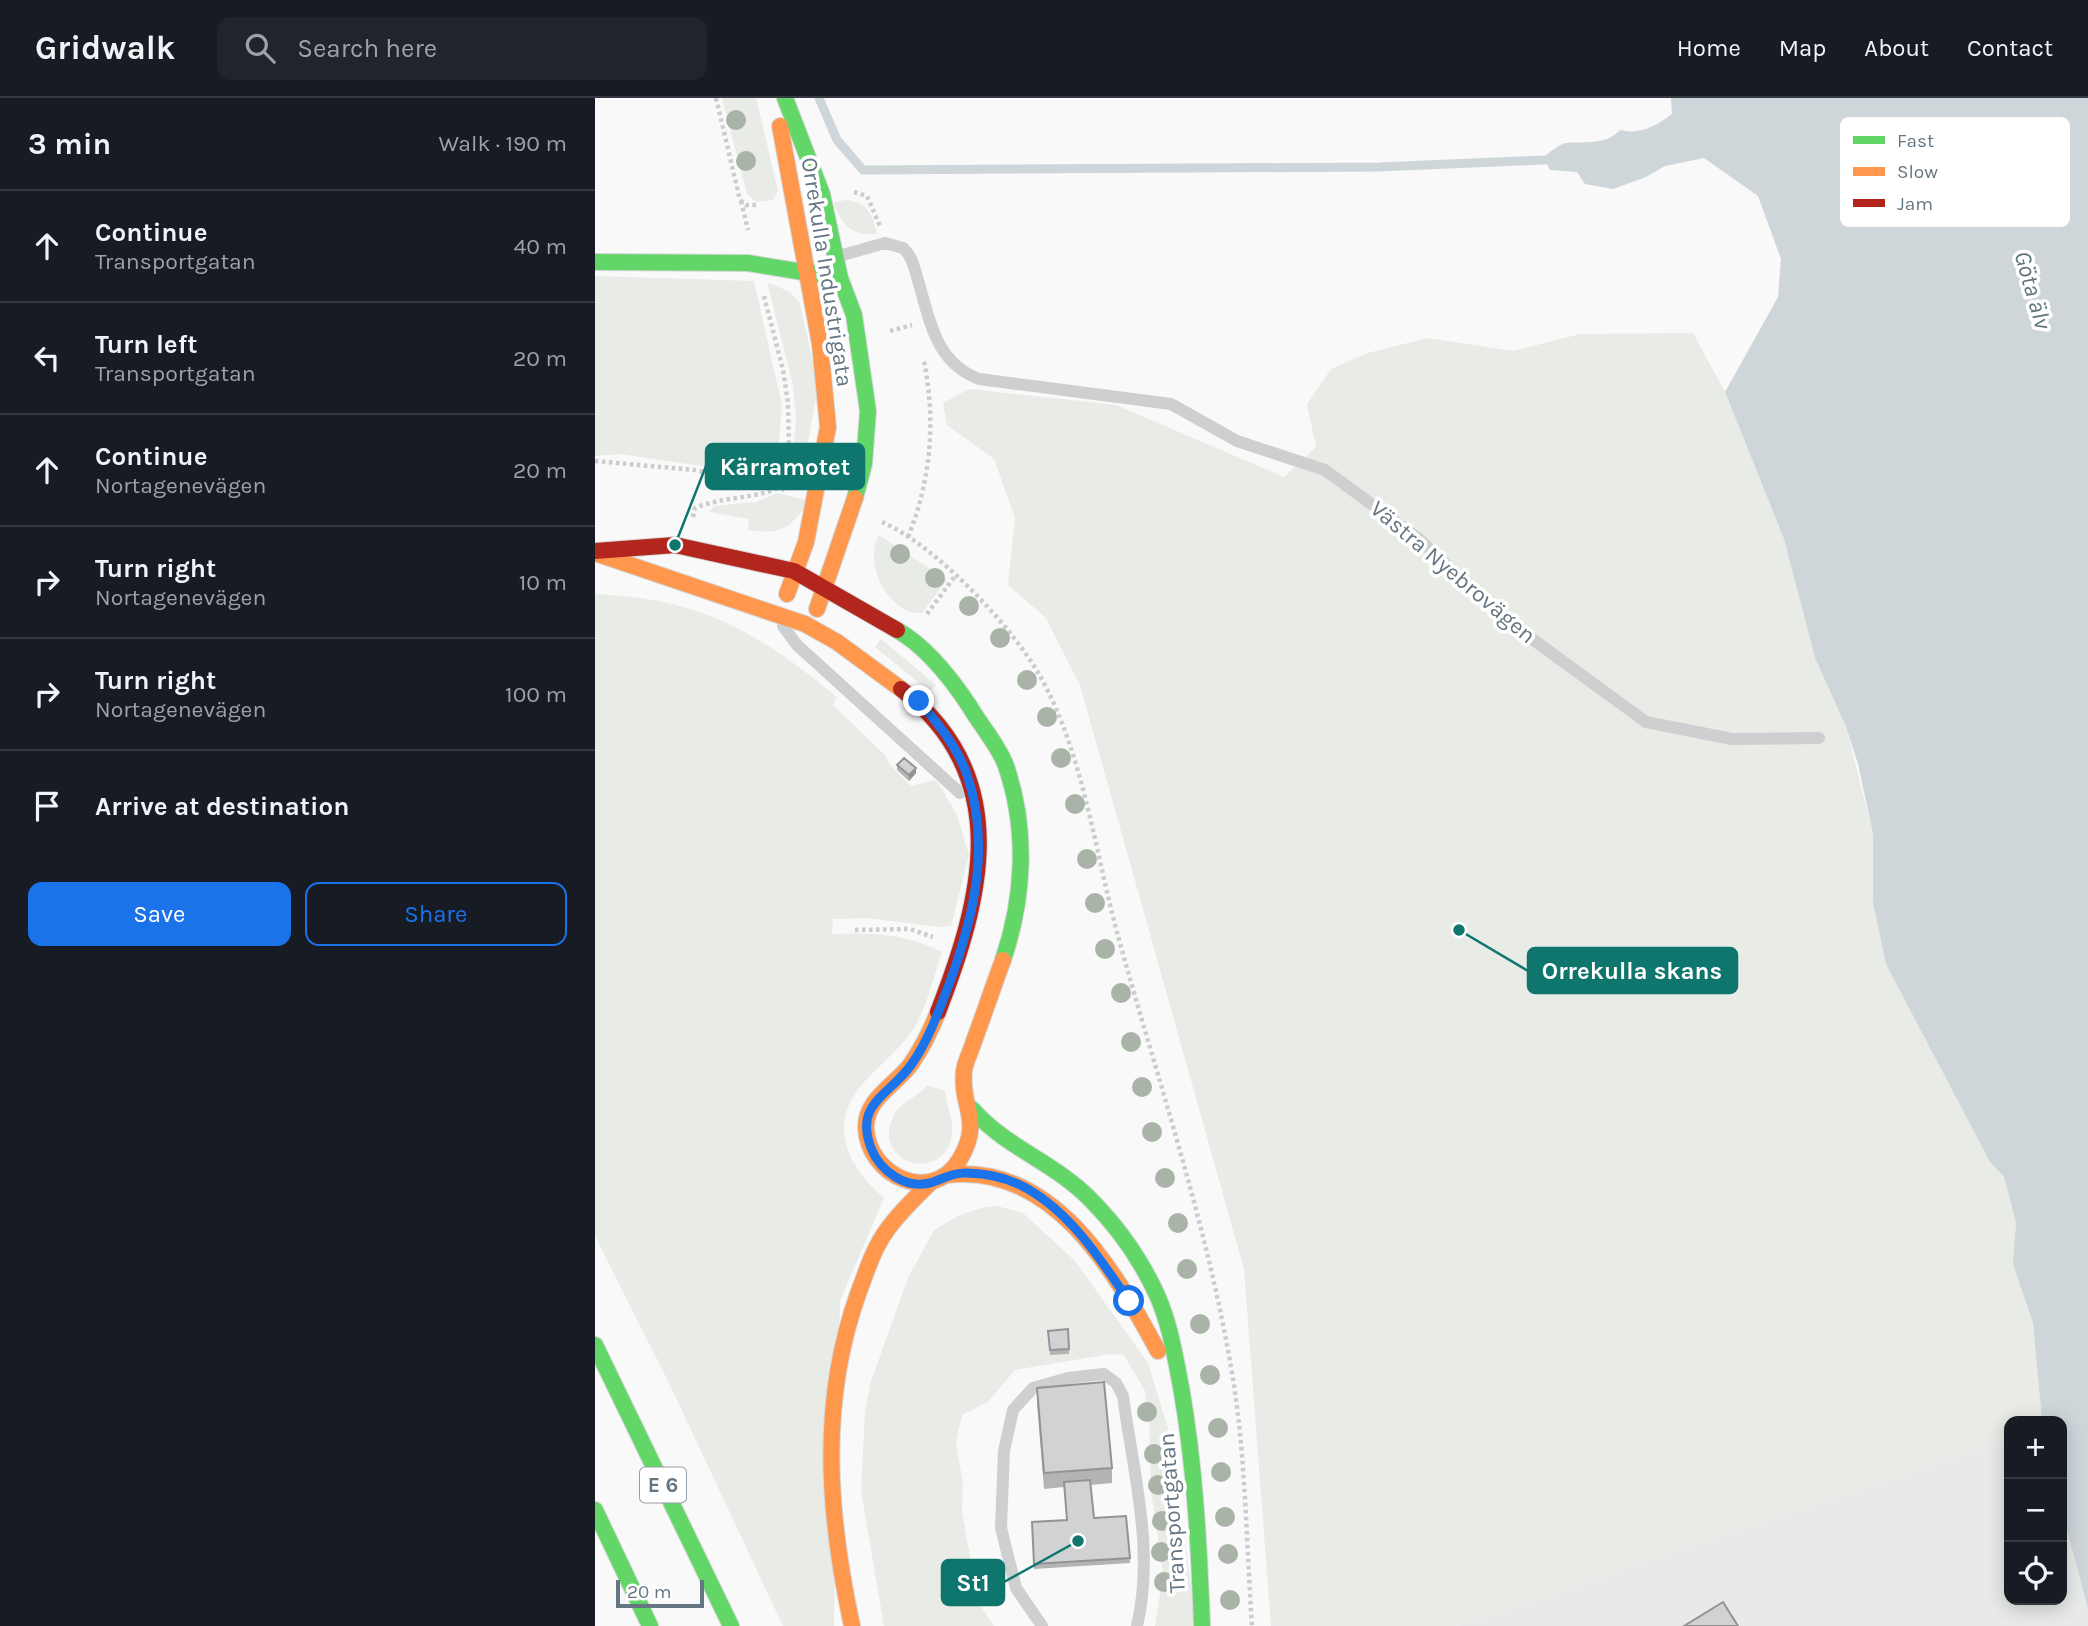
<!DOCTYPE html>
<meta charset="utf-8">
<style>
body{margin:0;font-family:Karla,sans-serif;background:#20242c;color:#f1f3f6}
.controls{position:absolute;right:21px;bottom:21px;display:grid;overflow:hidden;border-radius:14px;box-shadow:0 4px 18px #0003}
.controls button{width:63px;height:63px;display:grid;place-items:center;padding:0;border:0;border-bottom:2px solid #363941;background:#171b24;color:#f1f3f6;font:35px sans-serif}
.scale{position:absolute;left:21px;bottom:18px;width:88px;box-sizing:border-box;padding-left:7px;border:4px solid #657683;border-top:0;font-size:19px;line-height:24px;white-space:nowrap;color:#657683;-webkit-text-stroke:5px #fff;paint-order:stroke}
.stop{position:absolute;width:21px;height:21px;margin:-16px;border:5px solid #1a73e8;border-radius:50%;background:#fff}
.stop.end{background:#1a73e8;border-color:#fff;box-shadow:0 2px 7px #0008}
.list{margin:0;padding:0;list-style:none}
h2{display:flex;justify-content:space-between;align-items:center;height:91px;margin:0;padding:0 28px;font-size:30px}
h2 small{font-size:23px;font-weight:400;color:#9ea1a6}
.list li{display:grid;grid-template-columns:46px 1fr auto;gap:21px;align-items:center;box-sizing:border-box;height:112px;padding:0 28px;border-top:2px solid #363941}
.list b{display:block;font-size:26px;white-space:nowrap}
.list p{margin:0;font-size:23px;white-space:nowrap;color:#9ea1a6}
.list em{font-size:23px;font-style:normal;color:#9ea1a6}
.actions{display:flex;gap:14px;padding:21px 28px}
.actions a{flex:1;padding:16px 0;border:2px solid #1a73e8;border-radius:14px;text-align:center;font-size:24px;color:#1a73e8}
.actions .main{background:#1a73e8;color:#fff}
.icon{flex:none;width:38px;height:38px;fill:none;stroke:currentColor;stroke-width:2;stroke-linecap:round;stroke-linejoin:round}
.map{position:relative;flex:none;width:1493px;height:1528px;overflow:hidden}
header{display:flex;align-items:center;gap:42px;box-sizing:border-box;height:98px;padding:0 35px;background:#171b24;border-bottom:2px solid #363941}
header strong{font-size:33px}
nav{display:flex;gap:38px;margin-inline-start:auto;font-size:24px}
.search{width:490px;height:63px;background:#20242c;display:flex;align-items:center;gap:18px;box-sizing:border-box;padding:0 24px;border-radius:14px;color:#9ea1a6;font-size:26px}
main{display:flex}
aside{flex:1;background:#171b24}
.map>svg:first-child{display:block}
.built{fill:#e8e9e9}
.green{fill:#e8ebe6}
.water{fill:#ced6d9}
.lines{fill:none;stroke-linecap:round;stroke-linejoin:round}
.stream{stroke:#ced6d9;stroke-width:9}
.fast-casing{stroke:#d5d6d7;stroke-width:18}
.slow-casing{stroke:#d5d6d7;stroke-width:18}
.jam-casing{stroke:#d5d6d7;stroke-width:18}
.path{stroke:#cbcccd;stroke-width:4.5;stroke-dasharray:3.5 3.5;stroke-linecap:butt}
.lane{stroke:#cecfd0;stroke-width:12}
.fast{stroke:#63d668;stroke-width:16}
.slow{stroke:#ff974d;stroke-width:16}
.jam{stroke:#b3261e;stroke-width:16}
.tree{fill:#a9b3a7}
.wall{fill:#b3b5b5}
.shaded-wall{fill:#929394}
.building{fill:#d0d2d3;stroke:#929394;stroke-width:2}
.route{stroke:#1a73e8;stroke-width:9}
.labels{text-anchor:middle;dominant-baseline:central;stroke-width:7;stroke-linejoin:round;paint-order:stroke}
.shield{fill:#fff;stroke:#939fa8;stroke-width:2}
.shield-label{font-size:21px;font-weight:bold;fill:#657683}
.street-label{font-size:23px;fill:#657683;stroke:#fff}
.water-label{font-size:24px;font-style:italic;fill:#60757c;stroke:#fff}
.key{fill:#fff;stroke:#d1d6da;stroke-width:2}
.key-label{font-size:19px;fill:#657683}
.leader{fill:none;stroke:#0f766e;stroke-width:2.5}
.callout-dot{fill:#0f766e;stroke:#fff;stroke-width:2.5}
.callout{fill:#0f766e;stroke:#0f766e;stroke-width:2.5}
.callout-label{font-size:24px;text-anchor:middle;font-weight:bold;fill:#fff}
</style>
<header>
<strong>Gridwalk</strong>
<div class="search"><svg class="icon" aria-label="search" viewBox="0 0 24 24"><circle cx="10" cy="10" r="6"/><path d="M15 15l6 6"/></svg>Search here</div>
<nav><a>Home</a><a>Map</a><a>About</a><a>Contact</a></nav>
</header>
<main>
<aside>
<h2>3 min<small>Walk · 190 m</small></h2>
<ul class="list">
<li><svg class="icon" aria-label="ahead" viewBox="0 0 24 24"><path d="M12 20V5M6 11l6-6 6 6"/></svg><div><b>Continue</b><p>Transportgatan</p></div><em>40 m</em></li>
<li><svg class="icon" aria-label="left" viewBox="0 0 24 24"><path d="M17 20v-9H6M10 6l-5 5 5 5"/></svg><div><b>Turn left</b><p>Transportgatan</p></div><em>20 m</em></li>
<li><svg class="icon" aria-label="ahead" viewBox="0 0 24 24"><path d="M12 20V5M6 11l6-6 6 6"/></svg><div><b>Continue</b><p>Nortagenevägen</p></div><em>20 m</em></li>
<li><svg class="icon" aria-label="right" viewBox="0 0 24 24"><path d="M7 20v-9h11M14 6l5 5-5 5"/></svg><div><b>Turn right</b><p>Nortagenevägen</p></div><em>10 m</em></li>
<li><svg class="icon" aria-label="right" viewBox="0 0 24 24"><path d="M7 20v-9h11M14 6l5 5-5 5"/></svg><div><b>Turn right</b><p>Nortagenevägen</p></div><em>100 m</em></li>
<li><svg class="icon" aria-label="arrive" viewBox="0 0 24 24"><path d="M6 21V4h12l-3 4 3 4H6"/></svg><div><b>Arrive at destination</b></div></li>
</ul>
<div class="actions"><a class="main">Save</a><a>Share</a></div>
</aside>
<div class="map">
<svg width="1493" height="1528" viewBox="0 0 1493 1528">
<rect width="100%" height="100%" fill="#f9f9f9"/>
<polygon class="built" points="1414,1340 1414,1502 1467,1502 1467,1413 1493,1511 1493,1528 862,1528"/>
<g class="green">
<polygon points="127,0 161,0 183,93 178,102 161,104 152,96"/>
<path d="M250,102c22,1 27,14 32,34 -27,1 -33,-7 -44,-31z"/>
<polygon points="0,178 159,183 187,307 181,379 25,356 0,358"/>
<polygon points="172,184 195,194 205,205 223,289 205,385 196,373 201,322 198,287"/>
<polygon points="1098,235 1130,294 1189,441 1220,560 1251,629 1278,736 1278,804 1395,1063 1409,1079 1421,1125 1419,1166 1438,1225 1447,1323 1414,1323 1414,1340 862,1528 676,1528 649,1171 485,587 450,519 413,487 420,420 399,361 352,327 348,305 374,291 521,307 689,379 721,349 712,306 736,271 773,255 833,240 918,253 985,236"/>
<path d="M182,395l33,8c-22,28 -27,34 -62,29l1,-11 -40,-7 5,-6 42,-4z"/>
<path d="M284,437l68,45 -25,33c-32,3 -60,-49 -43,-78z"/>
<path d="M0,496c105,4 163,38 242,103l-4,8 52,50 5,10 21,21 23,-6 5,4 18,31 12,40 -18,71 -12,1 -72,-9 -34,1 -1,15c37,-2 77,0 110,18 -8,23 -14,50 -25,71 -15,26 -39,42 -57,64 -33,41 -10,82 24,111l-44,103 -6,325h-51l-114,-243 -74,-147z"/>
<polygon points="286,541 341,587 335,594 280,549"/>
<path d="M332,987l18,6c1,14 9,30 7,43 -7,52 -85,30 -57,-21 7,-12 24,-16 32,-28z"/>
<polygon points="402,1108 428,1115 480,1163 553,1265 578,1347 601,1528 560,1528 568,1476 556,1392 554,1321 550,1293 529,1257 515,1256 420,1272 393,1304 367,1317 361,1344 368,1386 367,1413 383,1504 399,1528 289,1528 266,1393 270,1314 275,1286 313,1180 339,1132 363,1118 389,1109"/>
</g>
<path class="water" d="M1076,0h417v1511l-26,-98v-90h-20l-9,-98 -20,-59 3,-41 -12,-46 -14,-15 -104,-198 -13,-62v-68l-15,-70 -12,-37 -31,-69 -31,-119 -59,-147 53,-95 3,-38 -23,-63 -54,-38 -39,8 -19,11 -33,12 -28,-5 -8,-12 -27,-2 -5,-10 1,-5c6,-4 13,-11 20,-12 19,-2 39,3 54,-13 19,5 37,-4 52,-16z"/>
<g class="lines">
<polyline class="stream" points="224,0 242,42 268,72 784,69 950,62"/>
<defs>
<g id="fast">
<polyline points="190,0 227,96 245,180 259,217 273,313 269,366 260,400"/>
<polyline points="0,164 153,165 245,180"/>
<path d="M302,532c30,17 54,48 73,77 11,19 29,39 36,59 22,64 18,132 -3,194"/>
<path d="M377,1011c33,38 83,54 118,90 27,27 51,61 67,96 13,29 18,61 24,92 14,79 18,159 21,239"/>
<polyline points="0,1247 136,1528"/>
<polyline points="0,1412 55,1528"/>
</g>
<g id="slow">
<polyline points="185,28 225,246 233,329 211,444 192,496"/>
<polyline points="0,455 210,526 242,544 306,591"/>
<polyline points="222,511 260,400"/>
<path d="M343,914c-7,18 -16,36 -27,52 -15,21 -46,35 -45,64 2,48 66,78 94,31 23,-39 0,-52 4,-88 1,-9 7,-20 10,-30 10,-27 19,-54 29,-81"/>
<path d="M351,1077c107,-13 168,95 212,176"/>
<path d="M257,1528c-24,-112 -33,-222 6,-332 8,-21 15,-45 29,-64 12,-17 28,-32 43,-47"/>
</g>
<g id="jam">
<polyline points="0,453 80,447 199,473 302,532"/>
<path d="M306,591c114,87 81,210 37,323"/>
</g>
</defs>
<use href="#fast" class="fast-casing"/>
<use href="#slow" class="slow-casing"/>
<use href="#jam" class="jam-casing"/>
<g class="path">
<polyline points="121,0 145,102 151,107 164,107"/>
<polyline points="259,94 272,98 285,128"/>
<polyline points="146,103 153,132"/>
<polyline points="169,198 188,272 193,305 194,351"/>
<polyline points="295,233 317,227"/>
<polyline points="0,363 100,372 189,392"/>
<path d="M98,419l2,-9c26,-11 55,-9 81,-19"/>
<path d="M287,424c53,23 130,104 158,154 43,76 55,176 78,260 39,142 88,285 113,431 15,85 15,174 21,259"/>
<path d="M313,439c23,-57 28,-116 16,-176"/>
<polyline points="332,516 360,478"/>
<polyline points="260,832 315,831 338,839"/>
</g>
<g class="lane">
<path d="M244,158l46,-13 18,5c9,8 11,19 14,29 13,42 17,85 62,102l192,25 66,37 88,29 94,69 83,78 144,105 86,17 87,-1"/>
<polyline points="188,528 202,547 365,695"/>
<path d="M447,1528l-26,-38 -15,-60 3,-77 9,-41 20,-22 35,-10 36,-4 12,9 7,13c10,76 32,154 14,230"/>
</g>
<use href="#fast" class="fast"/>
<use href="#slow" class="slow"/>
<use href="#jam" class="jam"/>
</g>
<g class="tree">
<circle cx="141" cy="22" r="10"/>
<circle cx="151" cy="63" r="10"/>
<circle cx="305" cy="456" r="10"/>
<circle cx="340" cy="480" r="10"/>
<circle cx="374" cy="508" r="10"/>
<circle cx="405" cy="540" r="10"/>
<circle cx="432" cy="582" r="10"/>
<circle cx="452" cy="619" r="10"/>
<circle cx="466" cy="660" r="10"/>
<circle cx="480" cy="706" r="10"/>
<circle cx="492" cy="761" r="10"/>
<circle cx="500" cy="805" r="10"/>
<circle cx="510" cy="851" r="10"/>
<circle cx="526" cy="895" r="10"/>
<circle cx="536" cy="944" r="10"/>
<circle cx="547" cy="989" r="10"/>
<circle cx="557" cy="1034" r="10"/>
<circle cx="570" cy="1080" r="10"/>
<circle cx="583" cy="1125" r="10"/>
<circle cx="592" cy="1171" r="10"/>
<circle cx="605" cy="1226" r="10"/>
<circle cx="615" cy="1277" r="10"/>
<circle cx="552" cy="1314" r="10"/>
<circle cx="623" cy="1330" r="10"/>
<circle cx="559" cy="1356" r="10"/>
<circle cx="626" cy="1374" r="10"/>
<circle cx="563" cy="1387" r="10"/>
<circle cx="630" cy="1419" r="10"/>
<circle cx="567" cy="1423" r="10"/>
<circle cx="566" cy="1454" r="10"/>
<circle cx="633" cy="1456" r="10"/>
<circle cx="569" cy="1484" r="10"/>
<circle cx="635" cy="1502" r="10"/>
</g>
<g class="wall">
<polygon points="302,667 321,675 314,683 302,672"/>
<polygon points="473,1231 474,1256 455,1257 453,1233"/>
<polygon points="442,1290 517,1370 517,1385 495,1387 499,1420 535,1460 535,1465 439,1471 437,1424 472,1422 469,1389 449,1391 442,1305"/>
</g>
<polygon class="shaded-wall" points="321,670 321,675 314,683 314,677"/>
<g class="building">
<polygon points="309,660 321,670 314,677 302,667"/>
<polygon points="473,1231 474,1251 455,1252 453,1233"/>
<polygon points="509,1284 517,1370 449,1375 442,1290"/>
<polygon points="495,1382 499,1420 531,1418 535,1460 439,1466 437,1424 472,1422 469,1384"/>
<polygon points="1128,1504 1143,1528 1089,1528"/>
</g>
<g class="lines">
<path class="route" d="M324,603c18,22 37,44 47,71 25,69 9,140 -15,207 -11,29 -22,61 -40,86 -22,31 -57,38 -40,83 9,23 34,41 59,35 13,-4 21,-10 35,-10 21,0 43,5 61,15 45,25 75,72 103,113"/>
</g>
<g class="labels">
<rect class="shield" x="45" y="1369.5" width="46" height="35" rx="5"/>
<g class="shield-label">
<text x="68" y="1387">E 6</text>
</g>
<g class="street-label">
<text transform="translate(232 174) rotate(81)">Orrekulla Industrigata</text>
<text transform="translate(858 474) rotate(40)">Västra Nyebrovägen</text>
<text transform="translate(577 1415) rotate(-94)">Transportgatan</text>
</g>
<g class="water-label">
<text transform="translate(1438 192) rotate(74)">Göta älv</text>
</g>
</g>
<rect x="1244" y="18" width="232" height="112" rx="10" class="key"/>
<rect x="1258" y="38" width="32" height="8" fill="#63d668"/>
<rect x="1258" y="69" width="32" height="9" fill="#ff974d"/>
<rect x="1258" y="101" width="32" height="8" fill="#b3261e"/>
<g class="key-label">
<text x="1302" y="49">Fast</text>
<text x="1302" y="80">Slow</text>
<text x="1302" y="112">Jam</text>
</g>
<path class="leader" d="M80 447L111 368M864 832L933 873M483 1443L409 1484"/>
<g class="callout-dot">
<circle cx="80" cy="447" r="7"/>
<circle cx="864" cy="832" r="7"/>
<circle cx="483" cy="1443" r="7"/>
</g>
<g class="callout">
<rect x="111" y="346" width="158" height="45" rx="7"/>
<rect x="933" y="850" width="209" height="45" rx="7"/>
<rect x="347" y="1462" width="62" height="45" rx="7"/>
</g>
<g class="callout-label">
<text x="190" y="377">Kärramotet</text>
<text x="1037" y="881">Orrekulla skans</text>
<text x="378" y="1493">St1</text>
</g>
</svg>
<div class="controls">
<button>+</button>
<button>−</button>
<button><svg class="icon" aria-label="locate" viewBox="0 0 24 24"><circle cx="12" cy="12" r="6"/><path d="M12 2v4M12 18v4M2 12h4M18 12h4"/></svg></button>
</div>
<div class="scale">20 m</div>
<div class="stop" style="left:534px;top:1203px"></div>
<div class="stop end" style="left:324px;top:603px"></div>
</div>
</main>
